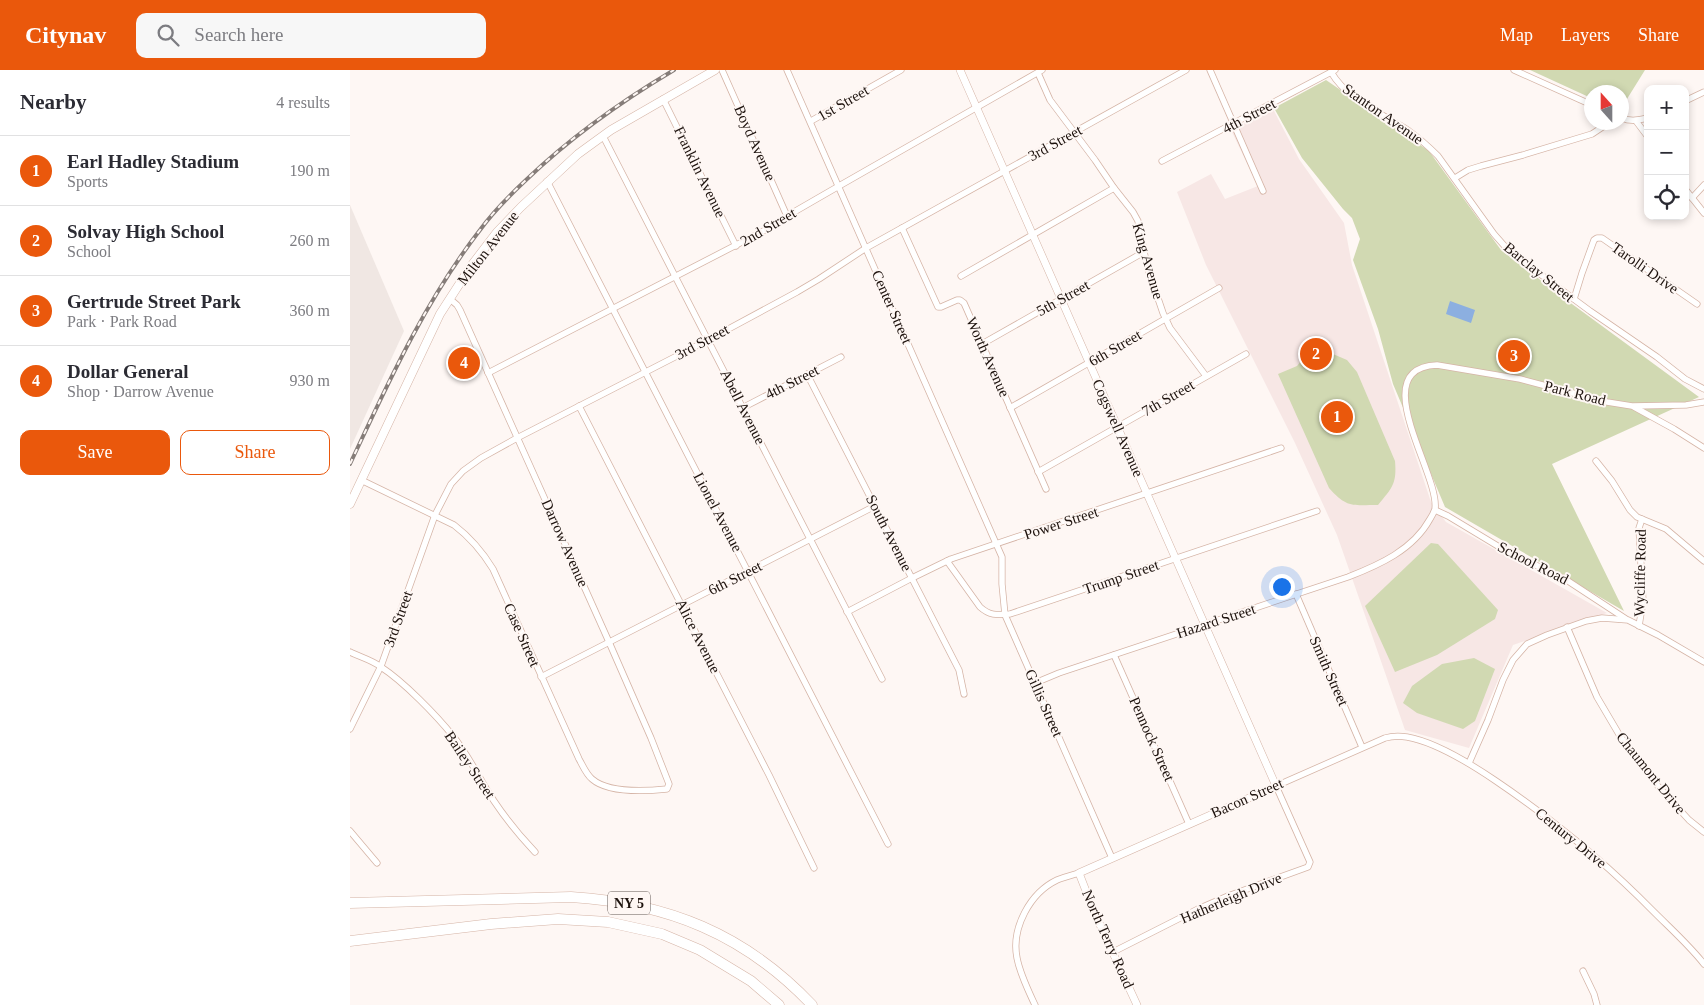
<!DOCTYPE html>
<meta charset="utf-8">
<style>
body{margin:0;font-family:Georgia,serif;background:#f7f7f7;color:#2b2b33}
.controls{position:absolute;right:15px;top:15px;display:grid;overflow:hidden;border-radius:10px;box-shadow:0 2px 8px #0003}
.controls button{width:45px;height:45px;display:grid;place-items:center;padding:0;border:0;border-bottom:1px solid #e1e1e2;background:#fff;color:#2b2b33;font:25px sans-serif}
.compass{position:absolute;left:1234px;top:15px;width:45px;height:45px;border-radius:50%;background:#fff;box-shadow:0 2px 8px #0003;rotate:339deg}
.you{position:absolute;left:931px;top:516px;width:18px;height:18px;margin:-12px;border:4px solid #fff;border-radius:50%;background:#1a73e8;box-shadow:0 0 0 8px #1a73e833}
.badge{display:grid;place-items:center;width:32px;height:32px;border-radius:50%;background:#ea580c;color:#fff;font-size:16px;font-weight:700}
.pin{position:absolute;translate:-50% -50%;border:2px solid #fff;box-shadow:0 1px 5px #0006}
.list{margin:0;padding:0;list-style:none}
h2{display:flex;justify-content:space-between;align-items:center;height:65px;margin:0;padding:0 20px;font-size:21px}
h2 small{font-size:16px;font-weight:400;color:#7c7c81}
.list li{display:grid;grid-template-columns:32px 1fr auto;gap:15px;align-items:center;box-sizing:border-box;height:70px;padding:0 20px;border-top:1px solid #e1e1e2}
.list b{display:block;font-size:19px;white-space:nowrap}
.list p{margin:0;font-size:16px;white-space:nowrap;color:#7c7c81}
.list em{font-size:16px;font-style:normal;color:#7c7c81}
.actions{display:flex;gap:10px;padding:15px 20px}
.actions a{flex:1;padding:11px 0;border:1px solid #ea580c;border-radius:10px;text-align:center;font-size:18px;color:#ea580c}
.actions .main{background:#ea580c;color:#fff}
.icon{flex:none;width:28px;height:28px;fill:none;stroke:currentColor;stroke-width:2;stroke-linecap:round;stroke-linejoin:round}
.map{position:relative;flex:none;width:1354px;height:935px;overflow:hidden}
header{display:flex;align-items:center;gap:30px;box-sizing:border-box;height:70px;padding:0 25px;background:#ea580c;color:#fff}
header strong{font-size:24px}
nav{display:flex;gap:28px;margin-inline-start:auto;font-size:18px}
.search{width:350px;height:45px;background:#f7f7f7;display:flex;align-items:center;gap:12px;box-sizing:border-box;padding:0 18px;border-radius:10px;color:#7c7c81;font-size:19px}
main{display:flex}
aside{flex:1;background:#fff}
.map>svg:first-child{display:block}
.built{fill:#f0e7e3}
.education{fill:#f7e7e5}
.green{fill:#d1d9b2}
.water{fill:#8cafe0}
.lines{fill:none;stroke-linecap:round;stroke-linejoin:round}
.minor-casing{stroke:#d5b4a6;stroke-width:7}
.tertiary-casing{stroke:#d5b4a6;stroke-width:8}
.secondary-casing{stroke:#d5b4a6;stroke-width:9}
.motorway-casing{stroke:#d5b4a6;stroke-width:11}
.minor{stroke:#fff;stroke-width:5.5}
.tertiary{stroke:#fff;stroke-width:7}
.secondary{stroke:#fff;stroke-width:8}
.motorway{stroke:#fff;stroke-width:10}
.rail-casing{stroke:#867d79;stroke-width:4}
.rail{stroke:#fef7f4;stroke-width:2;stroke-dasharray:5.5;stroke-linecap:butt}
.labels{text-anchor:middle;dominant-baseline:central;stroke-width:4;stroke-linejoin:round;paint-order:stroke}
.shield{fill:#fef7f4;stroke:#605752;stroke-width:1}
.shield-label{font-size:14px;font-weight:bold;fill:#1d120d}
.street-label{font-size:15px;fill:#1d120d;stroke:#fef7f4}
</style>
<header>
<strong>Citynav</strong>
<div class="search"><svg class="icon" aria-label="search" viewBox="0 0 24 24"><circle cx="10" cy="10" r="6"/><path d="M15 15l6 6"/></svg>Search here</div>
<nav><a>Map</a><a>Layers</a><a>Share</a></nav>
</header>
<main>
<aside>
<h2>Nearby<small>4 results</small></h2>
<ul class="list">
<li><span class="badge">1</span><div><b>Earl Hadley Stadium</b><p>Sports</p></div><em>190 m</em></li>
<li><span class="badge">2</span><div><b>Solvay High School</b><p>School</p></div><em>260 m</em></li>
<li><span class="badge">3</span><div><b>Gertrude Street Park</b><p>Park · Park Road</p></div><em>360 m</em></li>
<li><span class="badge">4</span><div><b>Dollar General</b><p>Shop · Darrow Avenue</p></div><em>930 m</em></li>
</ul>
<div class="actions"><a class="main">Save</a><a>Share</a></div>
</aside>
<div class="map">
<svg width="1354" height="935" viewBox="0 0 1354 935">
<rect width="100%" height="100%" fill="#fef7f4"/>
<polygon class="built" points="0,135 54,261 0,379"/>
<polygon class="education" points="923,39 949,89 994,153 1002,195 1081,432 1096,452 1257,543 1163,575 1119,678 1055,660 987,465 945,373 856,195 827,122 861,104 875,129 908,116 881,60"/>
<g class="green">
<polygon points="1180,0 1295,0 1272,37 1272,22 1242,22 1241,28"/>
<polygon points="976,10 1079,81 1151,180 1222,234 1349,327 1202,394 1274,541 1095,437 1043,314 1028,259 1003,190 1010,169 1002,148 993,139 952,88 924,38"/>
<path d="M983,284l14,6 10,12 38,89c2,23 -3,27 -17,44 -27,0 -31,3 -49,-17l-51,-114 19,-8 5,-6 15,-5z"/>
<polygon points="1081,473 1088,474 1148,540 1145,549 1087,585 1045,602 1015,536"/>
<polygon points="1124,588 1145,599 1125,651 1113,659 1067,643 1053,633 1062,616 1092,594"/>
</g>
<polygon class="water" points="1100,231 1125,240 1121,253 1096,244"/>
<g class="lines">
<defs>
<g id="minor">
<polyline points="372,0 437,146"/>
<polyline points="437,0 652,487 652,514 655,545 762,788"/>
<polyline points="860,0 913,121"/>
<polyline points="1164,0 1242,35"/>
<path d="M981,2c17,29 51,41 78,59 10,7 20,16 29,25l56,78 15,17 81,60 67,46 28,22 19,10"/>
<polyline points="688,3 700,30 745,90 764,118 783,142 788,151 797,196 813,243 820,258 856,306"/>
<polyline points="313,29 386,176"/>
<polyline points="1335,31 1354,22"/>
<path d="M1272,48c9,4 16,2 26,0"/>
<polyline points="461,51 551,0"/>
<polyline points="1286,51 1298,67"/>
<polyline points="253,66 532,609"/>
<polyline points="812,91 985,0"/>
<polyline points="1105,108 1118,100 1131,96 1173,85 1242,64 1260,52"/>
<polyline points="197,111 538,774"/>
<polyline points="1335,119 1354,143"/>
<polyline points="1342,128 1354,115"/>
<polyline points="552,158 588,237 591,237 607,230 610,230 614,233 696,419"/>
<polyline points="611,206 764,118"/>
<polyline points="1224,229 1232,203 1244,170 1247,168 1252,168 1347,234"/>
<polyline points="632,274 794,182"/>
<polyline points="138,303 425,155 437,146 489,116 692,0"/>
<polyline points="457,304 609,600 614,624"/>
<polyline points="229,336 419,705 464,798"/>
<polyline points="394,337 491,287"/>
<polyline points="1284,337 1324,359 1354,378"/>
<polyline points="660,338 869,218"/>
<polyline points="1246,391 1262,411 1280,440 1287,447 1316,459 1354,491"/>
<polyline points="688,402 896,284"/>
<path d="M11,410l93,45c17,13 28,26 39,44l86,190c4,7 7,15 13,20 16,14 55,12 75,10l2,-5 -18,-46 -42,-96 -149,-332 -3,-5 -7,-6"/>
<polyline points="1085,440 1098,446 1156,481 1215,509 1276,549"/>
<path d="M597,491l33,46c10,9 17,8 30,7l307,-103"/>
<polyline points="946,524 1012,677"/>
<polyline points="497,542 562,508 601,489 931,378"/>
<polyline points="1289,556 1293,531 1289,458 1292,449"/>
<polyline points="1217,557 1247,627 1270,666 1307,715 1339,750 1354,762"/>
<path d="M0,582c10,5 22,8 31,15 23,15 55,48 72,69 16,20 27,44 41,65 12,18 26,35 41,51"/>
<polyline points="764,585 839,754"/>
<polyline points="191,607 525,436"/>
<path d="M685,613l24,-10 289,-96c31,-12 65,-27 82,-58 2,-3 4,-7 5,-10 5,-35 -71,-141 2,-144l83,14 87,23 25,4 54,-1 18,-3"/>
<polyline points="0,659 31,596 85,445 101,414 113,401 131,388 167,368 358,270 447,222 469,209 516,178 836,0"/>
<polyline points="1119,693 1138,650 1153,610 1163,590 1177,574 1197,565 1236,551 1252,548 1278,550 1308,565 1354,592"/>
<polyline points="0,761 27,793"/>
<path d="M763,882l85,-43 30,-13 80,-29 2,-5 -34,-76 109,-48c7,-2 15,-2 22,-1 29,5 64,27 89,44 56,38 110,82 158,131 17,17 35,33 50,52"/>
<polyline points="1233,901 1244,924 1247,935"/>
<path d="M685,935c-7,-15 -15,-31 -18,-47 -6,-30 13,-65 40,-78 7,-3 15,-5 22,-7"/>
</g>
<polyline id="tertiary" points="610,0 926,716 729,803 745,844 787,935"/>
<polyline id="secondary" points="0,434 90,244 121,196 147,162 171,137 228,84 261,60 365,0"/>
<g id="motorway">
<path d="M0,833l221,-6c96,6 174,37 241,108"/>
<polyline points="0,871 141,854 208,849 258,852 312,864 350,880 401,911 429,935"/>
</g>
</defs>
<use href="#minor" class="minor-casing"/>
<use href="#tertiary" class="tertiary-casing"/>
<use href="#secondary" class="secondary-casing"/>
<use href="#motorway" class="motorway-casing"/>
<use href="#minor" class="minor"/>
<use href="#tertiary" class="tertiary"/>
<use href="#secondary" class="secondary"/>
<use href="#motorway" class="motorway"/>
<defs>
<path id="rail" d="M0,394c38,-81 75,-163 130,-234 13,-18 30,-35 46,-50 46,-44 94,-78 148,-110"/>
</defs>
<use href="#rail" class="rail-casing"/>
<use href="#rail" class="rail"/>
</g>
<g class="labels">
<rect class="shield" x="258" y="821.5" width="42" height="23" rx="4"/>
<g class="shield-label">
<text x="279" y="833">NY 5</text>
</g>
<g class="street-label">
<text transform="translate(493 33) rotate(-30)">1st Street</text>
<text transform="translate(1033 44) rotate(35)">Stanton Avenue</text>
<text transform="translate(899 46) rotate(-28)">4th Street</text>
<text transform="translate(405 73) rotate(66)">Boyd Avenue</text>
<text transform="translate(705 73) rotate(-29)">3rd Street</text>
<text transform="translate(350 102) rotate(64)">Franklin Avenue</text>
<text transform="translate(418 157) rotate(-30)">2nd Street</text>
<text transform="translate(138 178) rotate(-52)">Milton Avenue</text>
<text transform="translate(798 191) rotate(74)">King Avenue</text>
<text transform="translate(1295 198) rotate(35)">Tarolli Drive</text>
<text transform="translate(1189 202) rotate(39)">Barclay Street</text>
<text transform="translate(713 228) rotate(-29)">5th Street</text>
<text transform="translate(542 237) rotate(66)">Center Street</text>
<text transform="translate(352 272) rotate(-28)">3rd Street</text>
<text transform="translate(765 278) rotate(-30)">6th Street</text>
<text transform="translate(638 287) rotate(66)">Worth Avenue</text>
<text transform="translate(442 312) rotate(-27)">4th Street</text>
<text transform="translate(1225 323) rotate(14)">Park Road</text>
<text transform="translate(818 328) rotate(-30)">7th Street</text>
<text transform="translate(393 337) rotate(63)">Abell Avenue</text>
<text transform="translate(768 358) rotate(66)">Cogswell Avenue</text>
<text transform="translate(368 442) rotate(62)">Lionel Avenue</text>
<text transform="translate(711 453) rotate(-18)">Power Street</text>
<text transform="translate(539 463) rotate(63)">South Avenue</text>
<text transform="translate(215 473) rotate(66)">Darrow Avenue</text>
<text transform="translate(1183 493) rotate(27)">School Road</text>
<text transform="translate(1290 503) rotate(-89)">Wycliffe Road</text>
<text transform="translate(771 507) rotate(-19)">Trump Street</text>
<text transform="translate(385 508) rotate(-27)">6th Street</text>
<text transform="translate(48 549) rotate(-70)">3rd Street</text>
<text transform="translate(866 551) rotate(-18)">Hazard Street</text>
<text transform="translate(172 565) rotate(66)">Case Street</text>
<text transform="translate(348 566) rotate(63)">Alice Avenue</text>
<text transform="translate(979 601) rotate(66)">Smith Street</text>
<text transform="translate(694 633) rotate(66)">Gillis Street</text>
<text transform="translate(802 669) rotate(66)">Pennock Street</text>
<text transform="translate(120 695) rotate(56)">Bailey Street</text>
<text transform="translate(1301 703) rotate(51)">Chaumont Drive</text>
<text transform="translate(897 728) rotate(-24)">Bacon Street</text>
<text transform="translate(1221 768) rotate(39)">Century Drive</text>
<text transform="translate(881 828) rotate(-23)">Hatherleigh Drive</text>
<text transform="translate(758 869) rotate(66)">North Terry Road</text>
</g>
</g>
</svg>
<div class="controls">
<button>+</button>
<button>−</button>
<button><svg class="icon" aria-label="locate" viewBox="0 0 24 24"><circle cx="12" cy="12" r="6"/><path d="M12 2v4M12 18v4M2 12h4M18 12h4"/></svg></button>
</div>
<svg class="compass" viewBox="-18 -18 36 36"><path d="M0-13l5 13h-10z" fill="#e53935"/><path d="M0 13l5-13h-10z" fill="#7c7c81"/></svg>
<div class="you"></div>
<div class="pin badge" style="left:987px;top:347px">1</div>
<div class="pin badge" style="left:966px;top:284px">2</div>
<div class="pin badge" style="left:1164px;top:286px">3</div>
<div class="pin badge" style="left:114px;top:293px">4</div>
</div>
</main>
